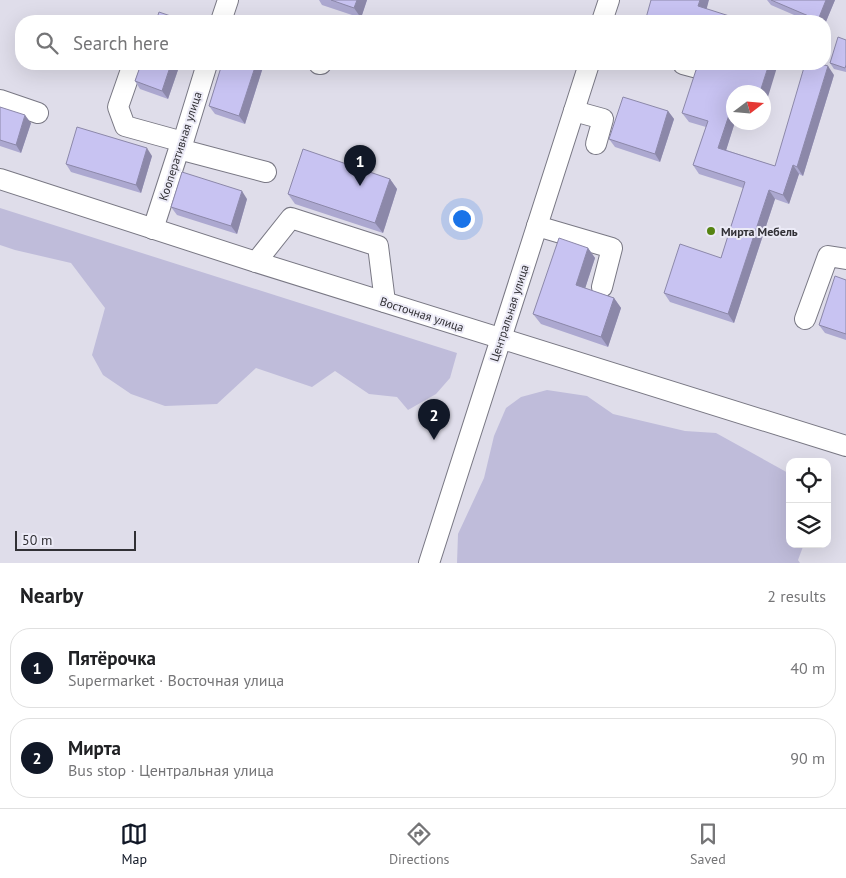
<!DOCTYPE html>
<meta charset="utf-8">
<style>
body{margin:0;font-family:"PT Sans",sans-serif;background:#f2f2f2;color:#202124}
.controls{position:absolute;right:15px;bottom:15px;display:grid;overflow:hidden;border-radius:10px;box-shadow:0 5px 20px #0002}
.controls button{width:45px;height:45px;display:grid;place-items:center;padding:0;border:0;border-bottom:1px solid #e0e0e0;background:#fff;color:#202124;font:25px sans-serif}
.compass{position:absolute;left:726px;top:85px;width:45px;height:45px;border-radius:50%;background:#fff;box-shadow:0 5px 20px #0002;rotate:74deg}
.scale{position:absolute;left:15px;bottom:12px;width:121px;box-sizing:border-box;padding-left:5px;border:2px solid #313035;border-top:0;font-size:14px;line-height:18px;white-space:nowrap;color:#313035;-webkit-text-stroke:4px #ecebf7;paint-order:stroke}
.you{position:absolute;left:461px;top:218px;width:18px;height:18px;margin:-12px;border:4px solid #fff;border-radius:50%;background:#1a73e8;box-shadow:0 0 0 8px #1a73e833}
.badge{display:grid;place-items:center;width:32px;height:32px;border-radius:50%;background:#111827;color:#fff;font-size:16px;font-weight:700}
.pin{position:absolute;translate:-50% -41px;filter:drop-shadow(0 1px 2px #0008)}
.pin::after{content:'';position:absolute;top:26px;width:18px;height:15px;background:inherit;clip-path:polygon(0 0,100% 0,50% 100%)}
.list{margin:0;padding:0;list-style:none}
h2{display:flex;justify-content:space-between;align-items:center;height:65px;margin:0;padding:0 20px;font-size:21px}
h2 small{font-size:16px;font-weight:400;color:#757577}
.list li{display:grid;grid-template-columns:32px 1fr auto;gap:15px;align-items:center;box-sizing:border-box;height:80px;margin:0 10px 10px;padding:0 10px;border:1px solid #e0e0e0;border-radius:20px}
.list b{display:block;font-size:19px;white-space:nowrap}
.list p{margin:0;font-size:16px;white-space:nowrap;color:#757577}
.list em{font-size:16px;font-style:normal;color:#757577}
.icon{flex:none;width:28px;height:28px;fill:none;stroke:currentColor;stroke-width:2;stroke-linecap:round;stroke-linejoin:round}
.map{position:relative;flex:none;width:846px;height:563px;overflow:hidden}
.search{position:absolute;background:#fff;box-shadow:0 5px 20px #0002;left:15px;right:15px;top:15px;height:55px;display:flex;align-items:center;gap:12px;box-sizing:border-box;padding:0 18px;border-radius:20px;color:#757577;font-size:19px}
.sheet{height:245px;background:#fff}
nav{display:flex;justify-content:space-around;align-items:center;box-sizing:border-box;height:70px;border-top:1px solid #e0e0e0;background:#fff;font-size:14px;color:#757577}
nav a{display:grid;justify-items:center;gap:2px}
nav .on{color:#111827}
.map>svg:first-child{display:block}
.green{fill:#bfbcda}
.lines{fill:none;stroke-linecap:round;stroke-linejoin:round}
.minor-casing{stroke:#797884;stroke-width:22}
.minor{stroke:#fff;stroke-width:20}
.wall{fill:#aca8d0}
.shaded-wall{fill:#8c88a9}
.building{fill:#c8c3f2;stroke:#8c88a9}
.poi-dot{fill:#558311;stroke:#ecebf7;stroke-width:2}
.labels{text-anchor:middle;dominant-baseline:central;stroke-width:4;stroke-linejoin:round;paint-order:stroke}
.street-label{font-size:12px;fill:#313035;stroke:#ecebf7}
.poi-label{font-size:12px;font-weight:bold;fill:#313035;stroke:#ecebf7;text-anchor:start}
</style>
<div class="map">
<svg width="846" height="563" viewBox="0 0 846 563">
<rect width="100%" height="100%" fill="#dfddea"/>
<g class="green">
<polygon points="0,208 457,353 450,378 436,394 408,410 397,397 369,394 335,371 312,387 256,368 217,404 165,406 131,394 103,375 92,355 105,308 71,263 15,250 0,245"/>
<polygon points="547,390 587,396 613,414 685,431 716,433 790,474 790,544 804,544 798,560 800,563 457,563 458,534 484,478 494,436 506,408 521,397"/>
</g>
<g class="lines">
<defs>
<g id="minor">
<polyline points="221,21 228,0"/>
<polyline points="602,21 609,0"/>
<polyline points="133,64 118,107 125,126 183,142"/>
<polyline points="319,64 321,64"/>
<polyline points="683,64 698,68"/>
<polyline points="0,100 38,113"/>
<polyline points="574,111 603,119 596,144"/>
<polyline points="179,149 266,172"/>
<polyline points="0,179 256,262 846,446"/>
<polyline points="537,226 612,248 602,287"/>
<polyline points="153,229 179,149 183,142 207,64"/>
<polyline points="256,262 291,218 378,246 385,302"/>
<polyline points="805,319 828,256 846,259"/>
<polyline points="429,563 589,64"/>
</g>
</defs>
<use href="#minor" class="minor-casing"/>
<use href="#minor" class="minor"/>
</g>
<g class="wall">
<polygon points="319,0 367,0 361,18 322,5"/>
<polygon points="767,0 835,0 825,24 825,21 808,21 771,5"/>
<polygon points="846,40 846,72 834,69 830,63"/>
<polygon points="141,64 180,64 168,99 140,89 135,81"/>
<polygon points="222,64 264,64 245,124 215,114 209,106"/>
<polygon points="701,67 764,92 734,92 734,122 735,122 726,150 775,166 834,75 803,176 799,174 789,204 775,199 734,323 670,302 664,293 721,258 743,188 699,174 693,165 706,127 689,122 682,113"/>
<polygon points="0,107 31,123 21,153 0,146"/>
<polygon points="668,111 674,119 660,162 615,147 609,139"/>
<polygon points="152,156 141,193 71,172 66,164"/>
<polygon points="390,179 397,189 383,233 295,204 288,194"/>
<polygon points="247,199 237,234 177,215 171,207"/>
<polygon points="588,248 595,258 585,288 614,298 621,308 608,347 541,324 533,314"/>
<polygon points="846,280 846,340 825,333 819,325"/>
</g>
<g class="shaded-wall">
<polygon points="357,0 367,0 361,18 354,8"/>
<polygon points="700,0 709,0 705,15 698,6"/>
<polygon points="826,0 835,0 825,24 825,21 819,21 818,20"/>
<polygon points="171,64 180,64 168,99 162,91"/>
<polygon points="256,64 264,64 245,124 239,116"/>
<polygon points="769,64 778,64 764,110 764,92 760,92"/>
<polygon points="828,66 834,75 803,176 797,167"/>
<polygon points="734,100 734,122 735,122 724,157 718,148"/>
<polygon points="668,111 674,119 660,162 655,154"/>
<polygon points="25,115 31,123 21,153 16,145"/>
<polygon points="147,148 152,156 141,193 136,185"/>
<polygon points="793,165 799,174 789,204 783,195"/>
<polygon points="390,179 397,189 383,233 375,223"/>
<polygon points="769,190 775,199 734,323 728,314"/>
<polygon points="242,191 247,199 237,234 231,226"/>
<polygon points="588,248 595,258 583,295 576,285"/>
<polygon points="614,298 621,308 608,347 601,337"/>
</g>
<g class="building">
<polygon points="331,0 357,0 354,8"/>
<polygon points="651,0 700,0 698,6 745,21 655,21 646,18"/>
<polygon points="771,0 826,0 818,20"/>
<polygon points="159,12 185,21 156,21"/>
<polygon points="838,37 846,40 846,65 845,68 830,63"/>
<polygon points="141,64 171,64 162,91 135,81"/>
<polygon points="222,64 256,64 239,116 209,106"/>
<polygon points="703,64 769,64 760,92 734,92 734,100 718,148 775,166 805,64 821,64 828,66 797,167 793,165 783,195 769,190 728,314 664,293 680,244 721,258 745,182 693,165 708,121 682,113 696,70 701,67"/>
<polygon points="623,97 668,111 655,154 609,139"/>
<polygon points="0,107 25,115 16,145 0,140"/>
<polygon points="77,127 147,148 136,185 66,164"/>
<polygon points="303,149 390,179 375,223 288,194"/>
<polygon points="182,172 242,191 231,226 171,207"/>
<polygon points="559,238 588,248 576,285 614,298 601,337 533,314"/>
<polygon points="835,276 846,280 846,334 819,325"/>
</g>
<circle class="poi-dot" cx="711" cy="231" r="5"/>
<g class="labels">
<g class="street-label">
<text transform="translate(180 146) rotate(-72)">Кооперативная улица</text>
<text transform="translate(509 313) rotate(-72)">Центральная улица</text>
<text transform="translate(422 314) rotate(18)">Восточная улица</text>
</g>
<g class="poi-label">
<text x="721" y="231">Мирта Мебель</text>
</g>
</g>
</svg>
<div class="controls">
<button><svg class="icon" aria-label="locate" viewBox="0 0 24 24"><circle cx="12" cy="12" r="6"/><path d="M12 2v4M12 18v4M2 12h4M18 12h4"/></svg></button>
<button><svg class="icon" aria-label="layers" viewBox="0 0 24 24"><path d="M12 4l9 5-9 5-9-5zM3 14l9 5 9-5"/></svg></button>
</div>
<svg class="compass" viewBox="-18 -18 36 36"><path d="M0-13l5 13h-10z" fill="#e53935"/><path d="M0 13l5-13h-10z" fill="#757577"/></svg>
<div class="scale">50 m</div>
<div class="you"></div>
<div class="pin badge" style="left:360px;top:186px">1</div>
<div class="pin badge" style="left:434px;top:440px">2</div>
<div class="search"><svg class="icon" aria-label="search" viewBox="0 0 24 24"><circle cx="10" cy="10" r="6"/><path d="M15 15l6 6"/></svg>Search here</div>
</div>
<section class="sheet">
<h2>Nearby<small>2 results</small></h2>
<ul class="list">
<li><span class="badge">1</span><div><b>Пятёрочка</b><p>Supermarket · Восточная улица</p></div><em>40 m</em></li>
<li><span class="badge">2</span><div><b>Мирта</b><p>Bus stop · Центральная улица</p></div><em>90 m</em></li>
</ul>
</section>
<nav>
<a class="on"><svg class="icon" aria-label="map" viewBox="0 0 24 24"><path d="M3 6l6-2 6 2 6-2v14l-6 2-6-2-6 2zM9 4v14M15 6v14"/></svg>Map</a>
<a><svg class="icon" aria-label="directions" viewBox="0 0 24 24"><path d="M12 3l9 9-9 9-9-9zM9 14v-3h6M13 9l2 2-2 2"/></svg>Directions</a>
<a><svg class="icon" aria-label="saved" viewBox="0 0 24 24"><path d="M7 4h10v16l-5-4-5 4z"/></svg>Saved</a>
</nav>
